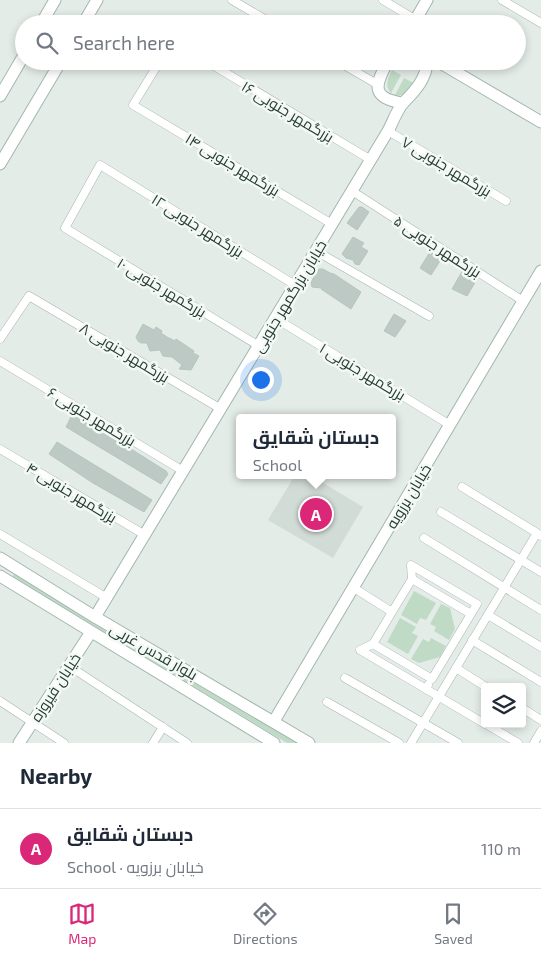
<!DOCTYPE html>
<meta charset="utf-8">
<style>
body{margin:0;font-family:"Exo 2",Cairo,sans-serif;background:#f2f2f3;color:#1f2937}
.controls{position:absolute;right:15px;bottom:15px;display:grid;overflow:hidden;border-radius:5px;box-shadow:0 2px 8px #0003}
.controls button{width:45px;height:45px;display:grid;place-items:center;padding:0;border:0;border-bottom:1px solid #e0e1e3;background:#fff;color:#1f2937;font:25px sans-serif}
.you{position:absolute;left:260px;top:379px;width:18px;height:18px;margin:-12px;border:4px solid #fff;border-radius:50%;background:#1a73e8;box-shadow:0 0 0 8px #1a73e833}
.badge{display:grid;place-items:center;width:32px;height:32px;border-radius:50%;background:#db2777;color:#fff;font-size:16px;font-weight:700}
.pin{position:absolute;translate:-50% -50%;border:2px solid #fff;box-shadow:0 1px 5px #0006}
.popup{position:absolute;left:236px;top:414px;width:160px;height:65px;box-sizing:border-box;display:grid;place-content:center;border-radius:5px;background:#fff;filter:drop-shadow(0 1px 4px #0005);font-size:16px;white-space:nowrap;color:#747a83}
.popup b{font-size:19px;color:#1f2937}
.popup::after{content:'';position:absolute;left:50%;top:100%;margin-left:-10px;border:10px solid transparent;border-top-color:#fff}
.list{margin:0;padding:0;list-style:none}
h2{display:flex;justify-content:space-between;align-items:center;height:65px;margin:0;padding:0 20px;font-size:21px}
h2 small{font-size:16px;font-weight:400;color:#747a83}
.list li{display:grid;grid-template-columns:32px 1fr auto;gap:15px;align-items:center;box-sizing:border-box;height:80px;padding:0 20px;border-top:1px solid #e0e1e3}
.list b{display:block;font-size:19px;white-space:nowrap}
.list p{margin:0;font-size:16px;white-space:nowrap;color:#747a83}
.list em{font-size:16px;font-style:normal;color:#747a83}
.icon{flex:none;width:28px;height:28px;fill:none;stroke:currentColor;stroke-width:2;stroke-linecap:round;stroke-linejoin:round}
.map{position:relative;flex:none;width:541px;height:743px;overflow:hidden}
.search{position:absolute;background:#fff;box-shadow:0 2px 8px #0003;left:15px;right:15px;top:15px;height:55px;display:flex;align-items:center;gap:12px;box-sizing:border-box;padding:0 18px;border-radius:28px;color:#747a83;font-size:19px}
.sheet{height:145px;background:#fff}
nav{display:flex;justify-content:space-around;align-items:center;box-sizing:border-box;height:70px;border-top:1px solid #e0e1e3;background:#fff;font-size:14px;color:#747a83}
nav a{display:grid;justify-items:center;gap:2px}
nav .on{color:#db2777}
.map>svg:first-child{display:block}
.built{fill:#d2dcd7}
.green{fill:#bfdbc6}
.building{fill:#bcc9c4;stroke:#b7c5bf}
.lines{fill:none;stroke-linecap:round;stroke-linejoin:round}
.street-casing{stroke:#a7b4af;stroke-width:9}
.secondary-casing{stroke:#a3b6af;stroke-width:13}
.street{stroke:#fff;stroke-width:8}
.secondary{stroke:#fff;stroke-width:11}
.labels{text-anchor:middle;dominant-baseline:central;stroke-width:5;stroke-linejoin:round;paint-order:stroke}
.street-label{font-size:15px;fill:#253c35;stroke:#f4f9f6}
</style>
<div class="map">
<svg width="541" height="743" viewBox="0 0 541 743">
<rect width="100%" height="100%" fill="#e4ece8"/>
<polygon class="built" points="295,475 310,475 363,507 333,558 268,520"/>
<g class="green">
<path d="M392,70l9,5 -10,18c-7,-7 -3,-15 1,-23z"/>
<polygon points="404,78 414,83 403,95 395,95"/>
<polygon points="14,572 297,743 287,743 13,577"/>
<polygon points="414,591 436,603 426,620 420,618 417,624 401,615"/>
<polygon points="441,604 450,608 455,629 449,640 434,631 436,627 430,624"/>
<polygon points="400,618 416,627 412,633 418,636 408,654 387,642"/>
<polygon points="423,639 429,642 431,638 446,646 440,657 419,663 411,659"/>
</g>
<g class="building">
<polygon points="359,207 362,207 369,212 357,230 347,223"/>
<polygon points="353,237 364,243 361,247 368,251 359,265 355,264 353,260 346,258 342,254"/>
<polygon points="430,252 442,258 431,275 420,268"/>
<polygon points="319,269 323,269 330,273 334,274 361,292 351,309 321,289 322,288 312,287 311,282"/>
<polygon points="463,270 477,279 467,296 452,289"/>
<polygon points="394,314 406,321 395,337 384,331"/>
<polygon points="143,324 154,330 156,327 162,331 161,333 167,337 175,341 176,339 194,351 193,353 199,356 191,370 179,369 182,365 172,357 163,356 160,350 150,351 147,343 141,343 138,341 136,337"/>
<polygon points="72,415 76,415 85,420 166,471 168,474 161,484 66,427"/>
<polygon points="57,442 152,500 144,512 93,483 49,454"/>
</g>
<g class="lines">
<defs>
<g id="street">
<polyline points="232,0 273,24"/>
<polyline points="383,0 416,20"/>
<polyline points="502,0 541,23"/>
<polyline points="160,61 133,105 332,224"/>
<polyline points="206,61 371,160"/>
<polyline points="337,61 377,84"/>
<polyline points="388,131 506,201"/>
<polyline points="352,191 523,301"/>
<polyline points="316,251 429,316"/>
<polyline points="275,318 450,425"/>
<polyline points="0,339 29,296 221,409"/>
<polyline points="259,346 65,228 100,165 295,285"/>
<polyline points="0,361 183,471"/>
<polyline points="0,449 145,535"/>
<polyline points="462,487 537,533"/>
<polyline points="441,512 541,572"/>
<polyline points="0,534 107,598"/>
<polyline points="424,538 541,610"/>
<polyline points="412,579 411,565 477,604 471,614"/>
<polyline points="354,588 392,612 373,644 432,679 471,614 412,579 392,612"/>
<polyline points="488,615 541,647"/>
<polyline points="472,640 541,682"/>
<polyline points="373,644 360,650 426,689"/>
<polyline points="69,666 187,743"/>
<polyline points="456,668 486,687"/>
<polyline points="345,678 458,743"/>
<polyline points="428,685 426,689 485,724"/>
<polyline points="0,701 64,743"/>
<polyline points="327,702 399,743"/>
<polyline points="522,708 541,720"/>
<polyline points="486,724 518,743"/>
<polyline points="153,743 163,727"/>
<polyline points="411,743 537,533 541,536"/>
<polyline points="534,743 541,731"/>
</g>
<g id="secondary">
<polyline points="41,24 55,0"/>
<polyline points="83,24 97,0"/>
<polyline points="413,24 427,0"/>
<path d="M388,61c-13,24 -18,37 15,42"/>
<polyline points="437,61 541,122"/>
<polyline points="0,96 24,55"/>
<polyline points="0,164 61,61"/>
<polyline points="0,558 95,617 309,743"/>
<polyline points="0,576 274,743"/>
<path d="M95,617l293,-486c5,-9 9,-22 16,-29 11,-11 23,-24 23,-41"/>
<polyline points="274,721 541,271"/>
<polyline points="19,743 91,632"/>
</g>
</defs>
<use href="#street" class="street-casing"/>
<use href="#secondary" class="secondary-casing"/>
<use href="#street" class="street"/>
<use href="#secondary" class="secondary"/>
</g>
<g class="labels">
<g class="street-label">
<text transform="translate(288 111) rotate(31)">بزرگمهر جنوبی ۱۶</text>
<text transform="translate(233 164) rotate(31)">بزرگمهر جنوبی ۱۴</text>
<text transform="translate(447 166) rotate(31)">بزرگمهر جنوبی ۷</text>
<text transform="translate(198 225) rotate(32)">بزرگمهر جنوبی ۱۲</text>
<text transform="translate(438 246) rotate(33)">بزرگمهر جنوبی ۵</text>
<text transform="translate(162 287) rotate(31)">بزرگمهر جنوبی ۱۰</text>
<text transform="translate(289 296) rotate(-59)">خیابان بزرگمهر جنوبی</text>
<text transform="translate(125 352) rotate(31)">بزرگمهر جنوبی ۸</text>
<text transform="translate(363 371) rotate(31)">بزرگمهر جنوبی ۱</text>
<text transform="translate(92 416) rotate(31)">بزرگمهر جنوبی ۶</text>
<text transform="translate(72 492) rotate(31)">بزرگمهر جنوبی ۴</text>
<text transform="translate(408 496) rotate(-59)">خیابان برزویه</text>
<text transform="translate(154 651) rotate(30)">بلوار قدس غربی</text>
<text transform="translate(55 687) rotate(-57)">خیابان فیروزه</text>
</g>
</g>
</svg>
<div class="controls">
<button><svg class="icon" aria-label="layers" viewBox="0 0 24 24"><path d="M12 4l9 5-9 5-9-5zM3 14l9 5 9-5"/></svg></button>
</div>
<div class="you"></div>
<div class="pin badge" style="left:316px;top:514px">A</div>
<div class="popup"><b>دبستان شقایق</b>School</div>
<div class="search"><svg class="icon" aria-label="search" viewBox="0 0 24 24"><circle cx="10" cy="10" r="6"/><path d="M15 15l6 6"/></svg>Search here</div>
</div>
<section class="sheet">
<h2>Nearby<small></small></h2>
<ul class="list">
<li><span class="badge">A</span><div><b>دبستان شقایق</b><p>School · خیابان برزویه</p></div><em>110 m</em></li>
</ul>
</section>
<nav>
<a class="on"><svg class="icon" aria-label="map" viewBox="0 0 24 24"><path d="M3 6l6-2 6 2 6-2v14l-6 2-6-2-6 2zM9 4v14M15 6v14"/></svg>Map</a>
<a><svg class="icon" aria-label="directions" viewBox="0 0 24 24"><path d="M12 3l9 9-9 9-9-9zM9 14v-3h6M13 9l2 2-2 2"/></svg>Directions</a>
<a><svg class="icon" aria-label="saved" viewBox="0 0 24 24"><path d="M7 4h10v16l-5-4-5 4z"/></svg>Saved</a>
</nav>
